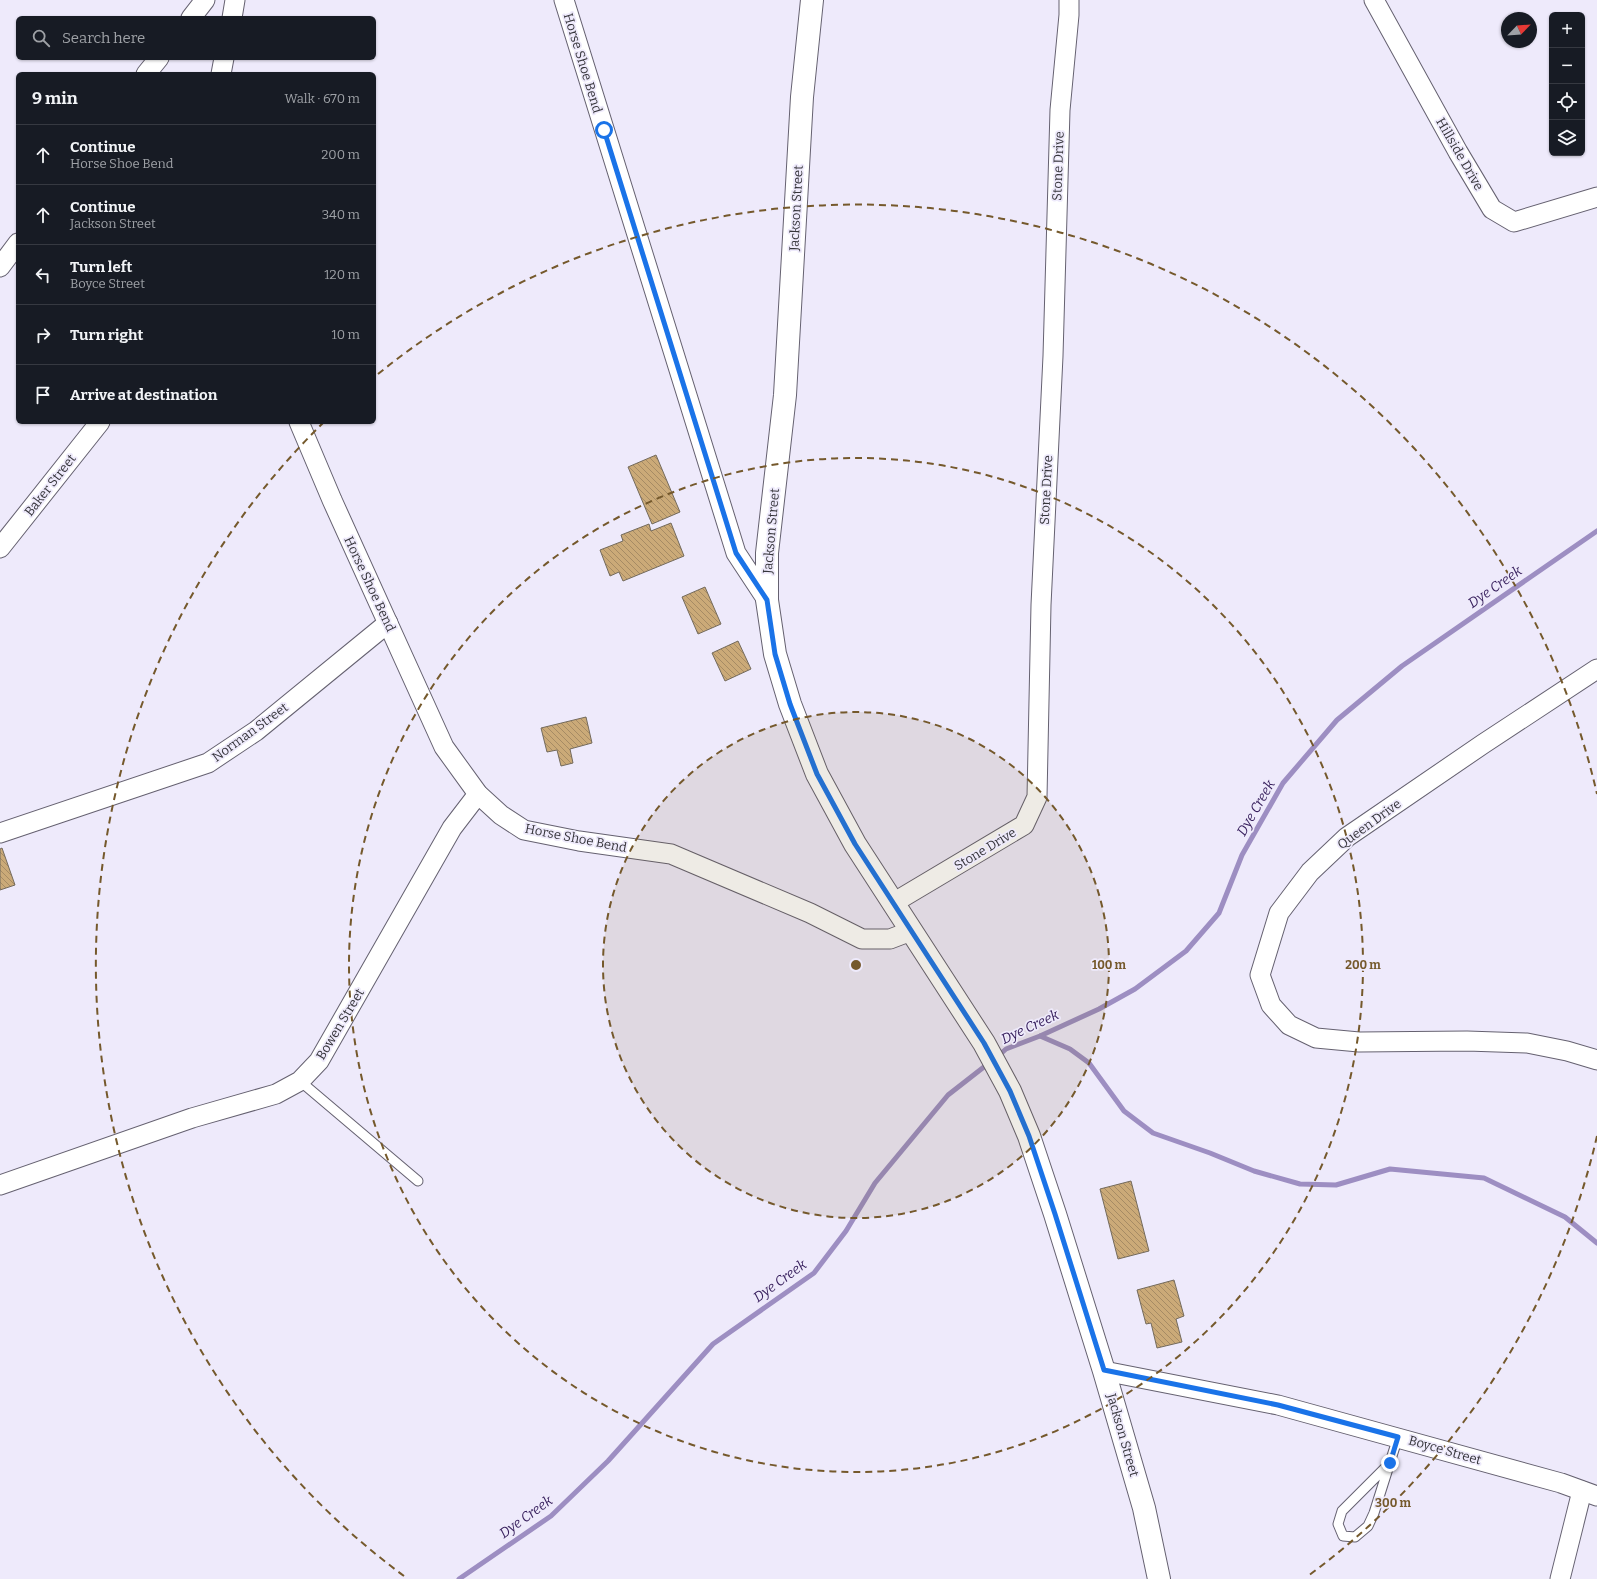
<!DOCTYPE html>
<meta charset="utf-8">
<style>
body{margin:0;font-family:Bitter,serif;background:#242831;color:#f1f3f6}
.controls{position:absolute;right:12px;top:12px;display:grid;overflow:hidden;border-radius:6px;box-shadow:0 1px 3px #0004}
.controls button{width:36px;height:36px;display:grid;place-items:center;padding:0;border:0;border-bottom:1px solid #363941;background:#171b24;color:#f1f3f6;font:20px sans-serif}
.compass{position:absolute;left:1501px;top:12px;width:36px;height:36px;border-radius:50%;background:#171b24;box-shadow:0 1px 3px #0004;rotate:65deg}
.stop{position:absolute;width:12px;height:12px;margin:-9px;border:3px solid #1a73e8;border-radius:50%;background:#fff}
.stop.end{background:#1a73e8;border-color:#fff;box-shadow:0 1px 4px #0008}
.list{margin:0;padding:0;list-style:none}
h2{display:flex;justify-content:space-between;align-items:center;height:52px;margin:0;padding:0 16px;font-size:17px}
h2 small{font-size:13px;font-weight:400;color:#9ea1a6}
.list li{display:grid;grid-template-columns:26px 1fr auto;gap:12px;align-items:center;box-sizing:border-box;height:60px;padding:0 16px;border-top:1px solid #363941}
.list b{display:block;font-size:15px;white-space:nowrap}
.list p{margin:0;font-size:13px;white-space:nowrap;color:#9ea1a6}
.list em{font-size:13px;font-style:normal;color:#9ea1a6}
.icon{flex:none;width:22px;height:22px;fill:none;stroke:currentColor;stroke-width:2;stroke-linecap:round;stroke-linejoin:round}
.map{position:relative;flex:none;width:1597px;height:1579px;overflow:hidden}
.search{position:absolute;background:#171b24;box-shadow:0 1px 3px #0004;left:16px;top:16px;width:360px;height:44px;display:flex;align-items:center;gap:10px;box-sizing:border-box;padding:0 14px;border-radius:6px;color:#9ea1a6;font-size:15px}
.panel{position:absolute;background:#171b24;box-shadow:0 1px 3px #0004;left:16px;top:72px;width:360px;height:352px;border-radius:6px}
.map>svg:first-child{display:block}
.lines{fill:none;stroke-linecap:round;stroke-linejoin:round}
.stream{stroke:#9d8ec2;stroke-width:5}
.building{fill:url(#building-back-hatch);stroke:#736a5c}
.lane-casing{stroke:#656170;stroke-width:11}
.street-casing{stroke:#656170;stroke-width:21}
.secondary-casing{stroke:#656170;stroke-width:24}
.lane{stroke:#fff;stroke-width:9}
.street{stroke:#fff;stroke-width:19}
.secondary{stroke:#fff;stroke-width:22}
.route{stroke:#1a73e8;stroke-width:5}
.ring{fill:none;stroke:#75592c;stroke-width:2;stroke-dasharray:7 5}
.labels{text-anchor:middle;dominant-baseline:central;stroke-width:3.5;stroke-linejoin:round;paint-order:stroke}
.street-label{font-size:13px;fill:#36353b;stroke:#eeeafb}
.water-label{font-size:14px;font-style:italic;fill:#351d5b;stroke:#eeeafb}
.centre{fill:#75592c;stroke:#eeeafb;stroke-width:2}
.ring-label{font-size:12px;text-anchor:middle;font-weight:bold;fill:#75592c;stroke:#eeeafb;stroke-width:3.5;stroke-linejoin:round;paint-order:stroke}
</style>
<div class="map">
<svg width="1597" height="1579" viewBox="0 0 1597 1579">
<defs>
<pattern id="building-back-hatch" width="6" height="6" patternUnits="userSpaceOnUse"><rect width="6" height="6" fill="#cbaa78"/><path d="M-1 5l2 2M0 0l6 6M5-1l2 2" fill="none" stroke="#a68b64"/></pattern>
</defs>
<rect width="100%" height="100%" fill="#eeeafb"/>
<g class="lines">
<g class="stream">
<polyline points="1040,1036 1070,1049 1089,1063 1124,1111 1153,1133 1210,1153 1254,1171 1300,1184 1336,1185 1390,1169 1484,1178 1565,1217 1597,1243"/>
<polyline points="997,1057 1006,1049 1040,1036 1099,1009 1135,989 1186,951 1219,913 1242,855 1283,783 1337,720 1402,666 1597,531"/>
<polyline points="459,1579 551,1516 608,1461 713,1344 814,1273 846,1231 875,1183 948,1095 989,1063"/>
</g>
</g>
<g class="building">
<polygon points="656,455 680,512 652,524 628,467"/>
<polygon points="671,523 684,556 623,581 619,572 610,576 600,550 623,541 621,535 649,524 651,531"/>
<polygon points="705,587 721,624 698,634 682,597"/>
<polygon points="738,641 751,669 725,681 712,653"/>
<polygon points="586,717 592,743 570,749 573,763 561,766 557,750 547,752 541,728"/>
<polygon points="2,848 15,885 0,890 0,849"/>
<polygon points="1131,1181 1149,1251 1118,1259 1100,1189"/>
<polygon points="1174,1280 1184,1316 1176,1319 1182,1342 1157,1348 1151,1323 1146,1324 1137,1290"/>
</g>
<g class="lines">
<defs>
<g id="lane">
<polyline points="300,1081 418,1181"/>
<polyline points="1390,1463 1342,1511 1338,1524 1343,1536 1355,1537 1368,1526 1374,1513 1398,1437"/>
</g>
<g id="street">
<polyline points="564,0 736,553 767,600"/>
<polyline points="1374,0 1458,152 1492,209 1514,222 1597,197"/>
<polyline points="191,18 205,0"/>
<polyline points="232,18 235,0"/>
<polyline points="146,74 159,58"/>
<polyline points="221,74 224,58"/>
<polyline points="0,267 18,243"/>
<polyline points="299,422 332,500 444,747 478,794 501,815 524,830 579,841 671,854 810,913 862,939 890,939 911,931"/>
<polyline points="0,548 100,422"/>
<polyline points="1597,669 1483,744 1347,837 1310,872 1279,913 1260,975 1271,1005 1289,1025 1316,1038 1359,1042 1467,1041 1527,1043 1567,1051 1597,1060"/>
<polyline points="0,833 208,763 256,731 388,623"/>
<polyline points="893,903 1024,825 1037,797 1041,605 1053,356 1060,110 1069,15 1069,0"/>
<polyline points="0,1185 192,1118 276,1094 300,1081 319,1061 452,828 478,794"/>
<polyline points="1104,1371 1278,1405 1561,1483 1597,1496"/>
<polyline points="1560,1579 1582,1491"/>
</g>
<polyline id="secondary" points="812,0 802,97 785,395 767,553 767,600 775,654 790,704 817,774 855,844 984,1043 1010,1091 1029,1136 1055,1214 1104,1371 1144,1508 1159,1579"/>
</defs>
<use href="#lane" class="lane-casing"/>
<use href="#street" class="street-casing"/>
<use href="#secondary" class="secondary-casing"/>
<use href="#lane" class="lane"/>
<use href="#street" class="street"/>
<use href="#secondary" class="secondary"/>
</g>
<g class="lines">
<polyline class="route" points="604,130 736,553 767,600 775,654 790,704 817,774 855,844 984,1043 1010,1091 1029,1136 1055,1214 1104,1370 1278,1405 1398,1437 1390,1463"/>
</g>
<circle cx="856" cy="965" r="253" fill="#75592c" fill-opacity=".12"/>
<g class="ring">
<circle cx="856" cy="965" r="253"/>
<circle cx="856" cy="965" r="507"/>
<path d="M1597 1136A760 760 0 0 1 1308 1576M404 1576A760 760 0 0 1 323 423M378 374A760 760 0 0 1 1597 794"/>
</g>
<g class="labels">
<g class="street-label">
<text transform="translate(583 63) rotate(73)">Horse Shoe Bend</text>
<text transform="translate(1460 154) rotate(60)">Hillside Drive</text>
<text transform="translate(1058 166) rotate(-88)">Stone Drive</text>
<text transform="translate(796 208) rotate(-87)">Jackson Street</text>
<text transform="translate(50 485) rotate(-52)">Baker Street</text>
<text transform="translate(1046 490) rotate(-87)">Stone Drive</text>
<text transform="translate(771 531) rotate(-85)">Jackson Street</text>
<text transform="translate(370 584) rotate(65)">Horse Shoe Bend</text>
<text transform="translate(250 732) rotate(-36)">Norman Street</text>
<text transform="translate(1369 824) rotate(-36)">Queen Drive</text>
<text transform="translate(576 838) rotate(11)">Horse Shoe Bend</text>
<text transform="translate(985 849) rotate(-31)">Stone Drive</text>
<text transform="translate(340 1024) rotate(-59)">Bowen Street</text>
<text transform="translate(1123 1435) rotate(74)">Jackson Street</text>
<text transform="translate(1445 1450) rotate(16)">Boyce Street</text>
</g>
<g class="water-label">
<text transform="translate(1495 587) rotate(-35)">Dye Creek</text>
<text transform="translate(1256 808) rotate(-60)">Dye Creek</text>
<text transform="translate(1030 1027) rotate(-25)">Dye Creek</text>
<text transform="translate(780 1281) rotate(-36)">Dye Creek</text>
<text transform="translate(526 1517) rotate(-36)">Dye Creek</text>
</g>
</g>
<circle cx="856" cy="965" r="6" class="centre"/>
<g class="ring-label">
<text x="1109" y="969">100 m</text>
<text x="1363" y="969">200 m</text>
<text x="1393" y="1507">300 m</text>
</g>
</svg>
<div class="controls">
<button>+</button>
<button>−</button>
<button><svg class="icon" aria-label="locate" viewBox="0 0 24 24"><circle cx="12" cy="12" r="6"/><path d="M12 2v4M12 18v4M2 12h4M18 12h4"/></svg></button>
<button><svg class="icon" aria-label="layers" viewBox="0 0 24 24"><path d="M12 4l9 5-9 5-9-5zM3 14l9 5 9-5"/></svg></button>
</div>
<svg class="compass" viewBox="-18 -18 36 36"><path d="M0-13l5 13h-10z" fill="#e53935"/><path d="M0 13l5-13h-10z" fill="#9ea1a6"/></svg>
<div class="stop" style="left:604px;top:130px"></div>
<div class="stop end" style="left:1390px;top:1463px"></div>
<div class="search"><svg class="icon" aria-label="search" viewBox="0 0 24 24"><circle cx="10" cy="10" r="6"/><path d="M15 15l6 6"/></svg>Search here</div>
<section class="panel">
<h2>9 min<small>Walk · 670 m</small></h2>
<ul class="list">
<li><svg class="icon" aria-label="ahead" viewBox="0 0 24 24"><path d="M12 20V5M6 11l6-6 6 6"/></svg><div><b>Continue</b><p>Horse Shoe Bend</p></div><em>200 m</em></li>
<li><svg class="icon" aria-label="ahead" viewBox="0 0 24 24"><path d="M12 20V5M6 11l6-6 6 6"/></svg><div><b>Continue</b><p>Jackson Street</p></div><em>340 m</em></li>
<li><svg class="icon" aria-label="left" viewBox="0 0 24 24"><path d="M17 20v-9H6M10 6l-5 5 5 5"/></svg><div><b>Turn left</b><p>Boyce Street</p></div><em>120 m</em></li>
<li><svg class="icon" aria-label="right" viewBox="0 0 24 24"><path d="M7 20v-9h11M14 6l5 5-5 5"/></svg><div><b>Turn right</b></div><em>10 m</em></li>
<li><svg class="icon" aria-label="arrive" viewBox="0 0 24 24"><path d="M6 21V4h12l-3 4 3 4H6"/></svg><div><b>Arrive at destination</b></div></li>
</ul>
</section>
</div>
